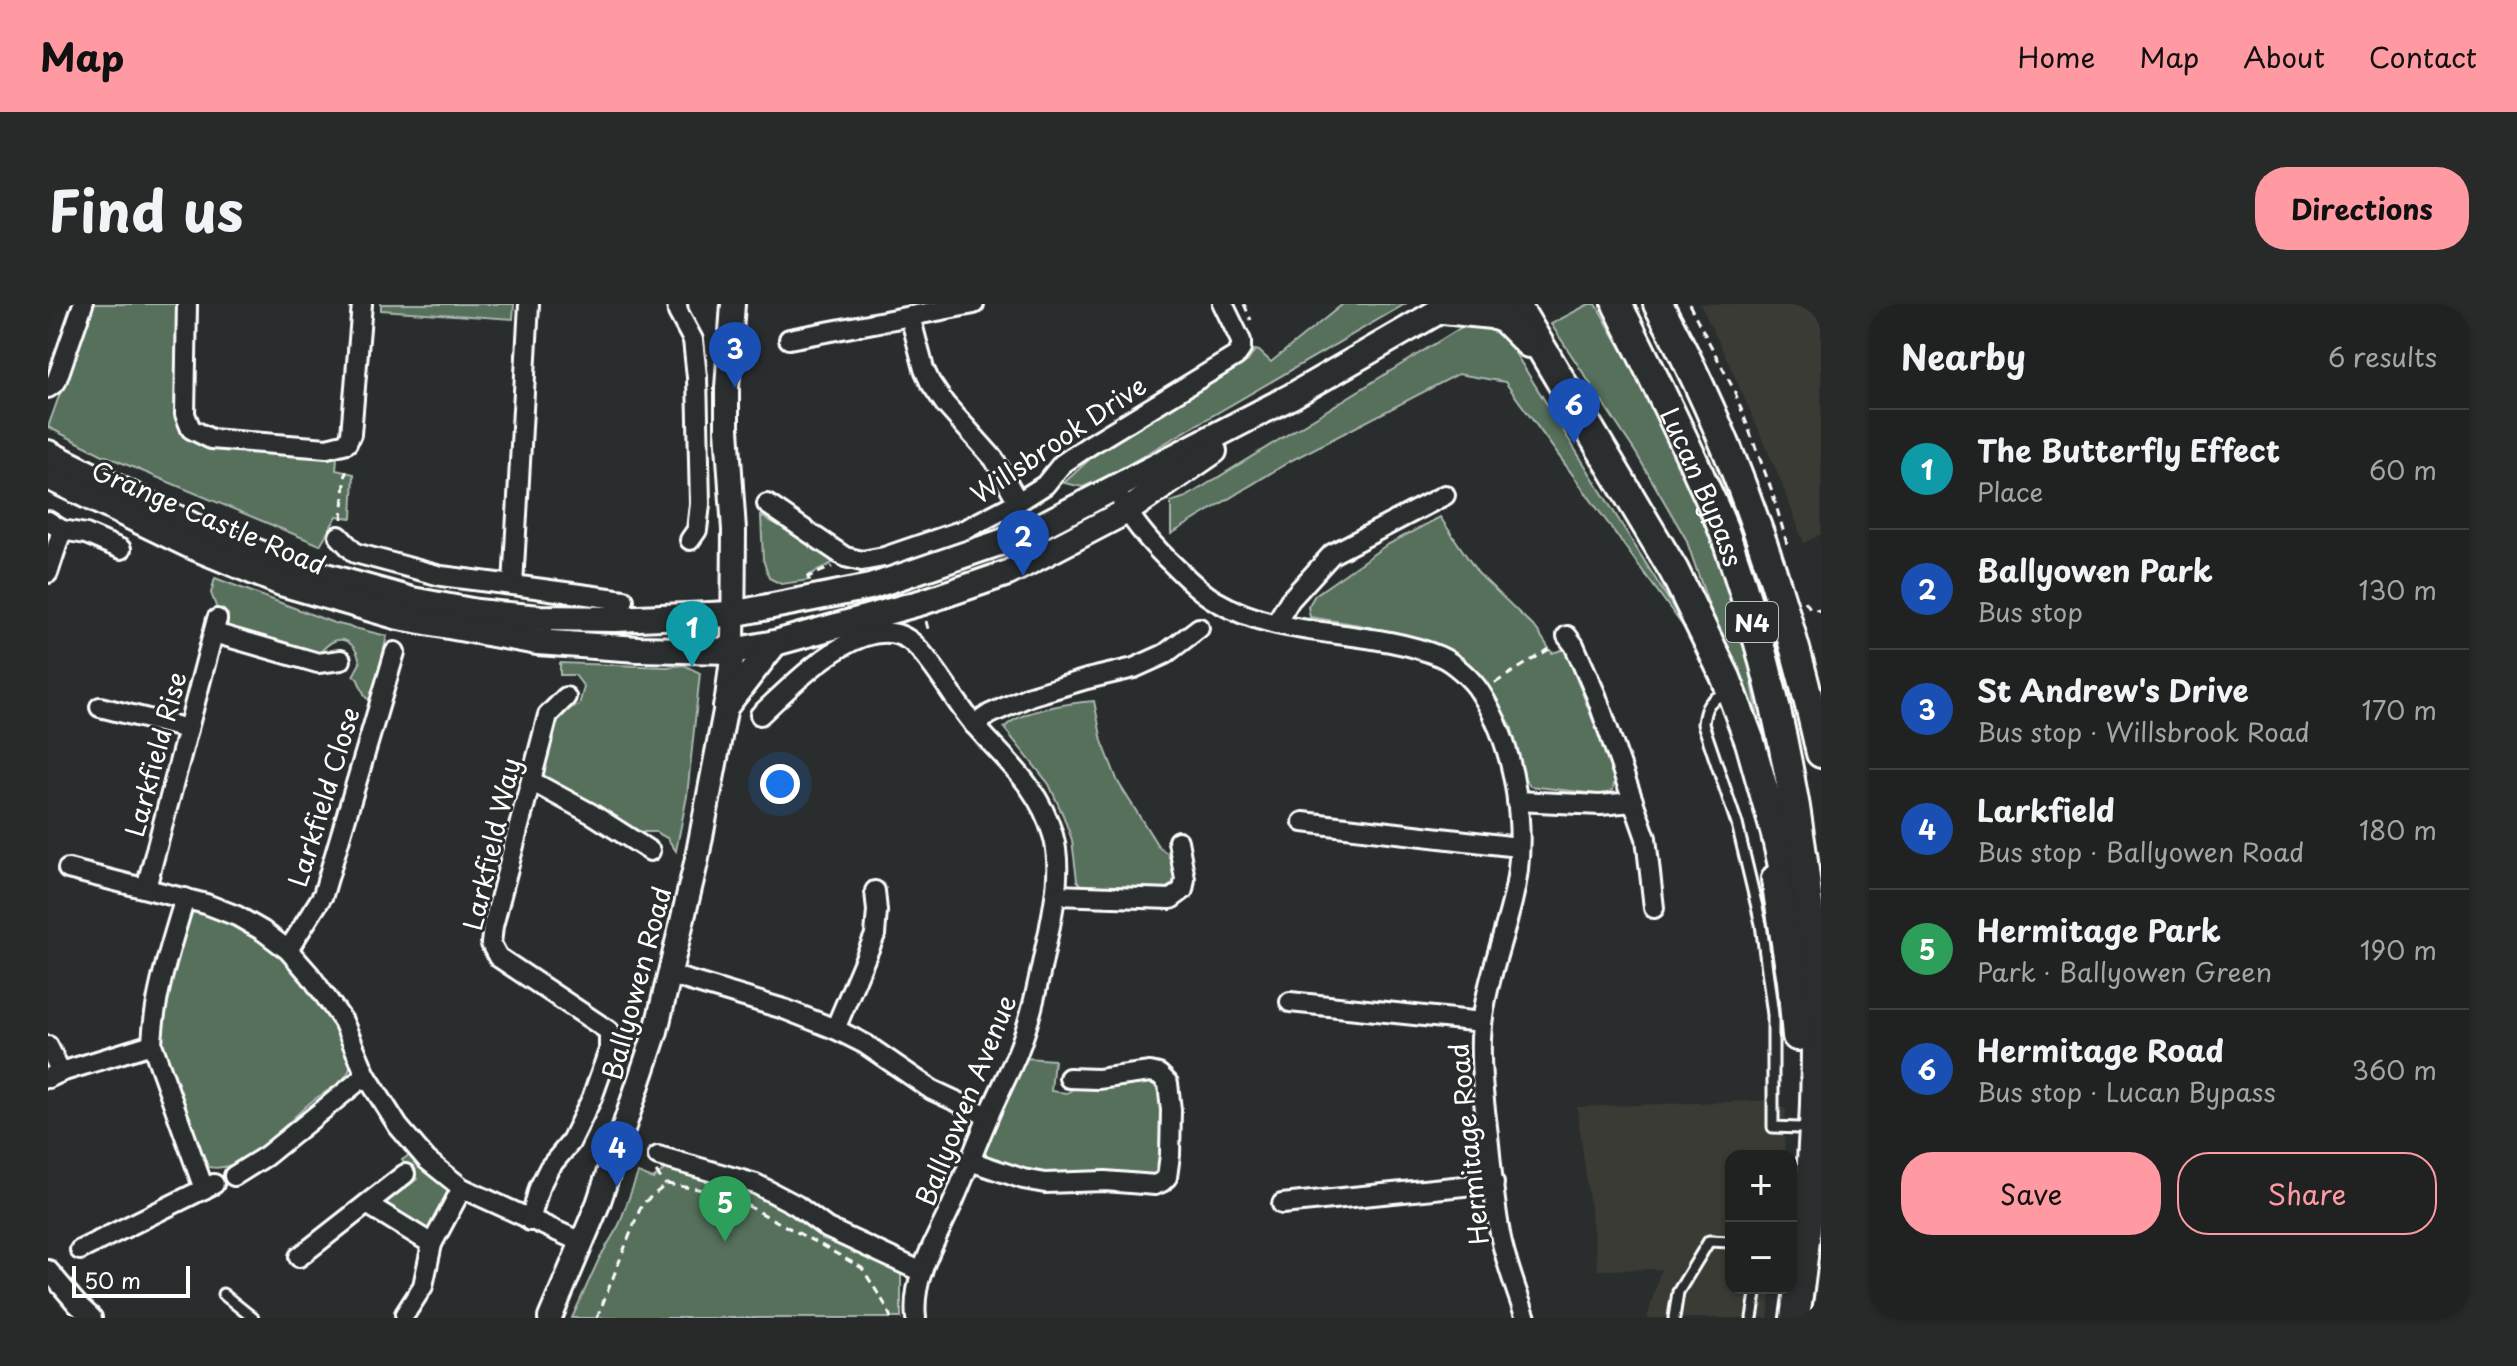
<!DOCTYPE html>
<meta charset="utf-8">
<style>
body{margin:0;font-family:"Playpen Sans",sans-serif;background:#282a2a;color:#f1f3f6}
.controls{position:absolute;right:24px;bottom:24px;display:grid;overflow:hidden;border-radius:16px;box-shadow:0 2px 6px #0004}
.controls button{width:72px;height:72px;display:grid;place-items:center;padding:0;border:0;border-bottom:2px solid #3d3f40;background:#202222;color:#f1f3f6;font:40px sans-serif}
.scale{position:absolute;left:24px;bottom:20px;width:118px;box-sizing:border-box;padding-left:8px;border:4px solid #fff;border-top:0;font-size:22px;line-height:28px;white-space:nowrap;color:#fff;-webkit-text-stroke:6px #2a2d2e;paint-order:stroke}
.you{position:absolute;left:732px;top:480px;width:28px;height:28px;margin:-20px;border:6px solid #fff;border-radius:50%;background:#1a73e8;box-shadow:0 0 0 12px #1a73e833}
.badge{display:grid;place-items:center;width:52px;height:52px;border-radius:50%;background:#ff9aa2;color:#fff;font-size:26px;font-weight:700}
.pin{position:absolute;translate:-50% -66px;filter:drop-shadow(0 2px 4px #0008)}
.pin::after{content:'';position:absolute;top:42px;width:28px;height:24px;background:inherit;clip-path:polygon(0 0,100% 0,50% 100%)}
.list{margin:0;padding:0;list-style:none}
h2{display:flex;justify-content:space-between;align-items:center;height:104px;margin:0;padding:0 32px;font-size:34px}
h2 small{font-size:26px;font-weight:400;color:#a2a4a5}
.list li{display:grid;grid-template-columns:52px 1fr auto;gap:24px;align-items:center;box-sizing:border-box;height:120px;padding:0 32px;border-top:2px solid #3d3f40}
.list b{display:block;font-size:30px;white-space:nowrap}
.list p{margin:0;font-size:26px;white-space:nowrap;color:#a2a4a5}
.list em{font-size:26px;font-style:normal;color:#a2a4a5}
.actions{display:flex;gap:16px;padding:24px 32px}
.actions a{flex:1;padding:18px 0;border:2px solid #ff9aa2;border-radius:32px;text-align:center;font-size:28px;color:#ff9aa2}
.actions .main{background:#ff9aa2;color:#111}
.map{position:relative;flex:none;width:1773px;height:1014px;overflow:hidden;border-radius:32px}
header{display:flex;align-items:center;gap:48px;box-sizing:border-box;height:112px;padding:0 40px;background:#ff9aa2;color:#111}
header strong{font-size:38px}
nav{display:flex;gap:44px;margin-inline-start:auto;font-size:28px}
.intro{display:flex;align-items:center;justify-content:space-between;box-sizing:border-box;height:192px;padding:0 48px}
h1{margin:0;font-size:56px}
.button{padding:20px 36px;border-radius:32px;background:#ff9aa2;color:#111;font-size:28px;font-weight:700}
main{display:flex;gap:48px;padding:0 48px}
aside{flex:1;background:#202222;border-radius:32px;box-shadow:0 2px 6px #0004}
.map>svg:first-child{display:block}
.built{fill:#3a3a36}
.green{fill:#566f5c;stroke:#aab7ae;stroke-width:2}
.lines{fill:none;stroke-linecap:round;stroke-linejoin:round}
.service-casing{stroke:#fff;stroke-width:15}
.minor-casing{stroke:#fff;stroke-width:24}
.tertiary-casing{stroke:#fff;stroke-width:28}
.secondary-casing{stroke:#fff;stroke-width:30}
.trunk-casing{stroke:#fff;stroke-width:34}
.path{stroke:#fff;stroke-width:3;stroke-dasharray:8 6;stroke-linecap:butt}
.service{stroke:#2a2d2e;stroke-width:9}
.minor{stroke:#2a2d2e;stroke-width:18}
.tertiary{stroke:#2a2d2e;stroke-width:22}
.secondary{stroke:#2a2d2e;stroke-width:24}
.trunk{stroke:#2a2d2e;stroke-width:28}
.labels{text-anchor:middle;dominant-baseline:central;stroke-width:6;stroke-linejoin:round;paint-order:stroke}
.shield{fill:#2a2d2e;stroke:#bfc0c0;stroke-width:2}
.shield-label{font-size:24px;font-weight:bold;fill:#fff}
.street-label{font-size:26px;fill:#fff;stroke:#2a2d2e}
</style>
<header>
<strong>Map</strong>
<nav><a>Home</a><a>Map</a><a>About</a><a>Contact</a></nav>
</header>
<div class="intro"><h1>Find us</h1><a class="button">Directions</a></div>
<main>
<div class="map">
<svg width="1773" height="1014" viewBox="0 0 1773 1014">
<rect width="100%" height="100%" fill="#2a2d2e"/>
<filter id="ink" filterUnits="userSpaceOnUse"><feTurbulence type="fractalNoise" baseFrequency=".0125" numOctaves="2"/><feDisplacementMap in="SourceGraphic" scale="16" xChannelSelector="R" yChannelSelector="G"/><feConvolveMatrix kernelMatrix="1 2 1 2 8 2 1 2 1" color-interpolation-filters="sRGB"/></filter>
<g filter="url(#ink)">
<g class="built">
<polygon points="1652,0 1773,0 1773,230 1756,239 1730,170 1680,57"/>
<polygon points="1731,796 1734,804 1738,805 1736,852 1683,852 1683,984 1724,984 1720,1014 1599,1014 1613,965 1550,966 1529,803"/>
</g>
<g class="green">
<polygon points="44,0 131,0 129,118 139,134 154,142 289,154 288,166 306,170 304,214 289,212 272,241 53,150 0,123"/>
<polygon points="333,0 466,0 465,15 333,6"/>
<polygon points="1295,0 1357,0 1062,171 1035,183 1016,179 1044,153 1200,57 1207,46 1211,47 1223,58"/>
<polygon points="1541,0 1548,0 1606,103 1683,283 1695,327 1722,480 1638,235 1588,149 1503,20"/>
<polygon points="1443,22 1459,36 1648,340 1457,78 1410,70 1244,156 1123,230 1123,198 1138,193 1414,23"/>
<polygon points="713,212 794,254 760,272 762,276 733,280 721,274 715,255"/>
<polygon points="1392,213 1430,269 1489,326 1504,349 1517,345 1567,473 1565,486 1556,491 1482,482 1477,475 1463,421 1436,378 1408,351 1380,337 1312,321 1262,313 1260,303 1267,291 1337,242"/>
<path d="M167,274l119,45 53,13 -15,64 -6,-2 -9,-20 -4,-2 7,-13c-2,-13 -12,-29 -28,-21 -6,3 -11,10 -16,14l-88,-26v-16l-11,-5 -6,-16z"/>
<polygon points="512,359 619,363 636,361 652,369 639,492 628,547 619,534 608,528 590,528 502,479 494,472 504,421 514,407 531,401 536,383 527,371 512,371"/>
<path d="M1046,397l8,40 16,41 40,64 10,8 8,19v8l-11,8 -83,-2 -5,-7 -5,-40 -9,-25 -14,-31 -45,-56c16,-18 65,-25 90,-27z"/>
<path d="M147,606c27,7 53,19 76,36 12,9 26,23 35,35 11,14 51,75 43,90 -7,14 -26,21 -38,31 -24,19 -74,82 -109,62l-41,-118 1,-29 24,-104z"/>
<path d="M977,754l29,2 -3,31 16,2 10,-7 67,-6 14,7c6,21 11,73 -3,91l-52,-5h-63l-44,-8 -11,-12 4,-18z"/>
<polygon points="366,848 404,888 383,927 336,900 369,875 354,856"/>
<polygon points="618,864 700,887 853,970 853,1014 524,1014 551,955 571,921 590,869 605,875"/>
</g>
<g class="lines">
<defs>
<g id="service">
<path d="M1678,389c-17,7 -21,13 -23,31l34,100 24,100 12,91v112l26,1"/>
<polyline points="175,990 205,1014"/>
<polyline points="1626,1014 1630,988 1661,937 1683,938"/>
<polyline points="1704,1014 1709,984"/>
</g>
<g id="minor">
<polyline points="139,0 137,110 143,125 163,135 279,144 299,139 303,130 314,0"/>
<polyline points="481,0 465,281 576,296"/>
<polyline points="629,0 630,8 645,36 649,73 652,200 649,226 642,236"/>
<polyline points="862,12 876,65 882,78 897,100 946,155 970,198"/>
<polyline points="741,35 926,0"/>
<polyline points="0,84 8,78 35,0"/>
<path d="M1074,197c11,22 26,39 44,57 16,15 31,32 50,43 68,40 152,26 223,55 14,6 33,23 41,36 37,57 49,144 32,210 -11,45 -29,89 -31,136 -1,32 3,65 7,97 4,35 6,73 14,108 6,25 15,50 24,75"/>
<polyline points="719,200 797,253 814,257 836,253 918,225 970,198 997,181 1014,160 1042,141 1188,52 1193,45 1193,37 1175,0"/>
<polyline points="0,217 14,226 38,230 73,245"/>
<polyline points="291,232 307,249 393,272 465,281"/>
<polyline points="0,269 14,226"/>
<polyline points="1228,319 1242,296 1284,250 1397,191"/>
<polyline points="166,329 270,359 293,356"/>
<polyline points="1519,332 1526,341 1548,391 1598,534 1606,604"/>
<polyline points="52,403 140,425"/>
<path d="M712,411c32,-29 110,-114 155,-70 23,23 37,53 58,78 32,38 65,61 80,112 9,31 2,65 -4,96 -9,41 -16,84 -32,123 -9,21 -19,40 -28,61 -11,25 -21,52 -32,78 -16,41 -46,80 -41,125"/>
<polyline points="926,421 942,410 982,392 1039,375 1086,364 1117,350 1151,324"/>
<polyline points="483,477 544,510 602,547"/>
<polyline points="1469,497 1552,501 1585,498"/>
<polyline points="1255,518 1470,543"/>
<polyline points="20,565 158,600 189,612 215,627 240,646 262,671 295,717 318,771 350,822 379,856 414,884 535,939"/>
<polyline points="98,584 169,315"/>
<polyline points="1008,591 1123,595 1135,586 1137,575 1130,537"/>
<path d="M137,594c-14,47 -31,97 -33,146l52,145"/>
<polyline points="240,646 275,591 347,348"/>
<polyline points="622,671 736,705 787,725 817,740 884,786 940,812"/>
<polyline points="1242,698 1434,718"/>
<polyline points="787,725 827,631 829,607 827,587"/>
<polyline points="0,742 13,768"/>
<polyline points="0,774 13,768 104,740"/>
<polyline points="610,852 708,880 748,901 779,924 874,968"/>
<polyline points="922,857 975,875 997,879 1057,877 1107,881 1114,878 1119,873 1122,851 1123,806 1120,779 1111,770 1102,768 1050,775 1021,774"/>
<polyline points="186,872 218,852 318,771"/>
<polyline points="319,900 384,940"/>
<polyline points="1234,900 1446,879"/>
<polyline points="482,917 491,884 501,864 522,839 544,794 561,746 561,727 450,653 443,640 445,622 500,411 518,393"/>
<polyline points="32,946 166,880"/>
<polyline points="251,953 357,870"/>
<polyline points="0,966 29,1000 44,1014"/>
<polyline points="357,1010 375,982 384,940 414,884"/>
</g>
<polyline id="tertiary" points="502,1014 550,900 608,727 648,559 678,402 685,347 686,226 679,125 679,84 685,0"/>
<g id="secondary">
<polyline points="0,149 147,223 249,264 364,296 429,308 492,314 567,315 684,310 822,283 977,230 1244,92 1403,0"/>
<polyline points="0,173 143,242 233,279 351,313 489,338 590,345 685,347 727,339 875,298 960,269 1079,207 1166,147"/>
<polyline points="678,402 727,339"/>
</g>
<g id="trunk">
<polyline points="1467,0 1626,267 1678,374 1702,438 1728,530 1742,594"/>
<path id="s1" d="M1569,0c29,58 58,115 84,175 8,18 17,36 24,55 48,137 78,283 88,427 8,118 -1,240 -18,357"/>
<path d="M1610,0c77,141 128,292 163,449"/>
<polyline points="1395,5 1444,10 1457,15 1481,39"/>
<polyline points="1728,575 1744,677 1749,732"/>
</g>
</defs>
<use href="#service" class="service-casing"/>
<use href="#minor" class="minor-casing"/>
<use href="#tertiary" class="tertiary-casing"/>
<use href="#secondary" class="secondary-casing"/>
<use href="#trunk" class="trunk-casing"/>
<g class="path">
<polyline points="1196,0 1203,16"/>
<polyline points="1641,0 1686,86 1724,187 1739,240"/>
<polyline points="294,215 298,167"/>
<polyline points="761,276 760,273 784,263"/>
<polyline points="1757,297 1762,304 1773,307"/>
<polyline points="878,317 881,329"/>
<polyline points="1447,379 1503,344"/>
<polyline points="608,868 618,881"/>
<polyline points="773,941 814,964 838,1002 843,1014"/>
<polyline points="0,998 16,1014"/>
<polyline points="549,1014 594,900 619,880 650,885 689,896 767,938"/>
</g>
<use href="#service" class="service"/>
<use href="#minor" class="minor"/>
<use href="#tertiary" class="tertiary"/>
<use href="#secondary" class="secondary"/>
<use href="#trunk" class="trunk"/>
</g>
</g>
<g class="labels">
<rect class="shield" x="1678" y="298" width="52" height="40" rx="6"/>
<g class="shield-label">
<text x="1704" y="318">N4</text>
</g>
<g class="street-label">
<text transform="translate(1010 135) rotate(-34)">Willsbrook Drive</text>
<text stroke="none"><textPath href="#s1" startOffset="202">Lucan Bypass</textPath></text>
<text transform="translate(161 213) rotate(23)">Grange Castle Road</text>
<text transform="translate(107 450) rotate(-75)">Larkfield Rise</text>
<text transform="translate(275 493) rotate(-73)">Larkfield Close</text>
<text transform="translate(443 540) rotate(-77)">Larkfield Way</text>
<text transform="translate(588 679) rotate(-75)">Ballyowen Road</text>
<text transform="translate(917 796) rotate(-68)">Ballyowen Avenue</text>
<text transform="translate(1420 840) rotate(-96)">Hermitage Road</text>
</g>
</g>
</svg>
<div class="controls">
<button>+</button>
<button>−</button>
</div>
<div class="scale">50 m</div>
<div class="you"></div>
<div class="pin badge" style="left:644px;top:363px;background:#0f9aa8">1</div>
<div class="pin badge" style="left:975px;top:272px;background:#1a4fb4">2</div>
<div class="pin badge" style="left:687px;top:84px;background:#1a4fb4">3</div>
<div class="pin badge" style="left:569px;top:883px;background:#1a4fb4">4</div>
<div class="pin badge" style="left:677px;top:938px;background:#2e9e5b">5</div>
<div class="pin badge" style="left:1526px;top:140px;background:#1a4fb4">6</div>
</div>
<aside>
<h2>Nearby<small>6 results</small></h2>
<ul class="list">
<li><span class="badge" style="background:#0f9aa8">1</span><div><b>The Butterfly Effect</b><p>Place</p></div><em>60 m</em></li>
<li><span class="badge" style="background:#1a4fb4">2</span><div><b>Ballyowen Park</b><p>Bus stop</p></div><em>130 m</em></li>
<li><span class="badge" style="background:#1a4fb4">3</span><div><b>St Andrew's Drive</b><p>Bus stop · Willsbrook Road</p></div><em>170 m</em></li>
<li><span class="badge" style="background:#1a4fb4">4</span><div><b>Larkfield</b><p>Bus stop · Ballyowen Road</p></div><em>180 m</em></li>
<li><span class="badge" style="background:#2e9e5b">5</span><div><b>Hermitage Park</b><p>Park · Ballyowen Green</p></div><em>190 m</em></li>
<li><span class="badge" style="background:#1a4fb4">6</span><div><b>Hermitage Road</b><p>Bus stop · Lucan Bypass</p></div><em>360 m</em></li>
</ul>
<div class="actions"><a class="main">Save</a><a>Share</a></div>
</aside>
</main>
